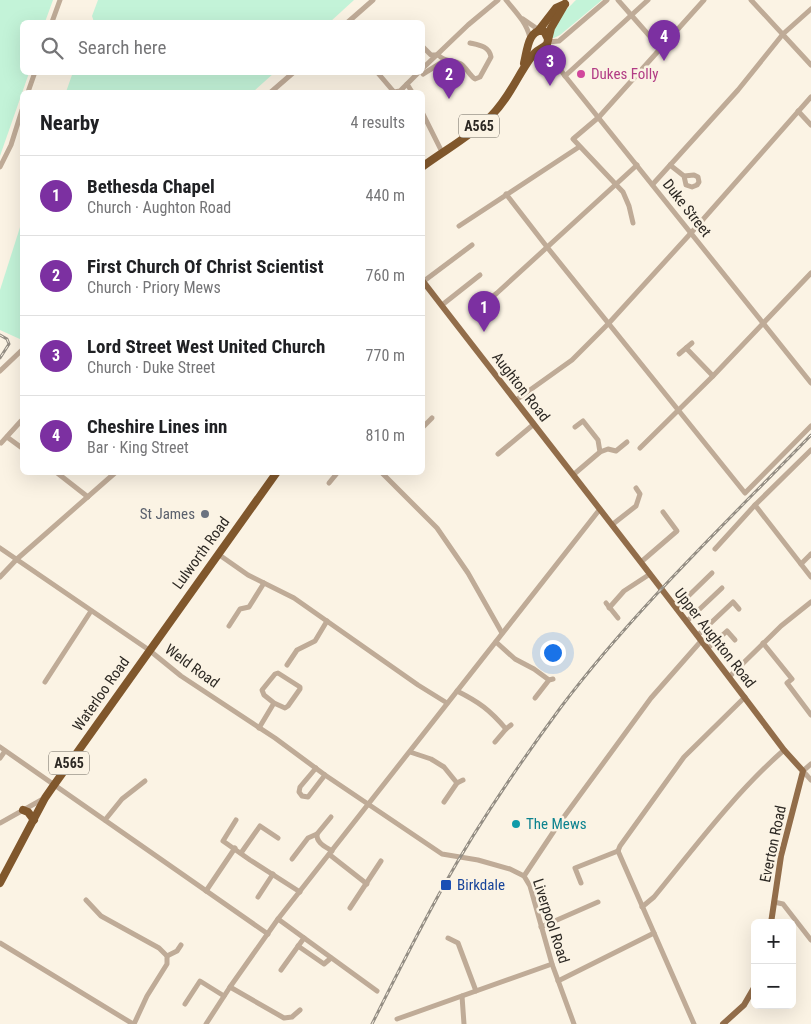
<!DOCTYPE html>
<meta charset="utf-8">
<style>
body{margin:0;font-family:"Roboto Condensed",sans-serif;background:#f6f6f6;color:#202124}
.controls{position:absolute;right:15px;bottom:15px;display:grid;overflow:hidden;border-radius:8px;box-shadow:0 5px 20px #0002}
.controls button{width:45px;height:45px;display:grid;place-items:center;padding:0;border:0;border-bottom:1px solid #e0e0e0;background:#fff;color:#202124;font:25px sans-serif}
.you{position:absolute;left:552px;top:652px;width:18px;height:18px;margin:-12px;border:4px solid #fff;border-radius:50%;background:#1a73e8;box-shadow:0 0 0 8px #1a73e833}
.badge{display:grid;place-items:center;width:32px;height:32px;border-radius:50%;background:#7c30a1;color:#fff;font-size:16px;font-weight:700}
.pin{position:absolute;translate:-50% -41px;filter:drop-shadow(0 1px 2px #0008)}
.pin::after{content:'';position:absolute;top:26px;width:18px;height:15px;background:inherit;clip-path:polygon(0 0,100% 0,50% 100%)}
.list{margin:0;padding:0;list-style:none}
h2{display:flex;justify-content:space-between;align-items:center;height:65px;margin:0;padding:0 20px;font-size:21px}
h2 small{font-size:16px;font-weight:400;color:#757577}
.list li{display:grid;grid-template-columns:32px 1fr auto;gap:15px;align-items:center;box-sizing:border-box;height:80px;padding:0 20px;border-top:1px solid #e0e0e0}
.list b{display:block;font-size:19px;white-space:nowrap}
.list p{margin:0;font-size:16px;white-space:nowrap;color:#757577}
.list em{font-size:16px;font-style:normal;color:#757577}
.icon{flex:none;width:28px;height:28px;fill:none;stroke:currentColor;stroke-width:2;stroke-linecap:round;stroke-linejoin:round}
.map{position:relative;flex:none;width:811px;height:1024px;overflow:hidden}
.search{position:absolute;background:#fff;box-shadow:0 5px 20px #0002;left:20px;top:20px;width:405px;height:55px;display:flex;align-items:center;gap:12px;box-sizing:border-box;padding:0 18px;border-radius:8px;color:#757577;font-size:19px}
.panel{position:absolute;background:#fff;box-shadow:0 5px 20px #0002;left:20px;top:90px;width:405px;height:385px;border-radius:8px}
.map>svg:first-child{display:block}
.green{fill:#c3f3d8}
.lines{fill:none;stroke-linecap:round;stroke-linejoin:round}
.minor{stroke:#bfab97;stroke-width:5}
.major{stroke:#926d4a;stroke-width:6}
.highway{stroke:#80572c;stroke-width:8}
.rail-casing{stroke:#948e84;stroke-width:3}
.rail{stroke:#fbf3e4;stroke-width:1;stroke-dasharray:4;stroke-linecap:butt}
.hotel-dot{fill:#d1479c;stroke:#fbf3e4;stroke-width:2}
.worship-dot{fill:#6b7280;stroke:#fbf3e4;stroke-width:2}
.culture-dot{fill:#0f9aa8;stroke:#fbf3e4;stroke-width:2}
.transit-dot{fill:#1a4fb4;stroke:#fbf3e4;stroke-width:2}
.labels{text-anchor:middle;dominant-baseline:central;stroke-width:5;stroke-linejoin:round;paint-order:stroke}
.shield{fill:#fbf3e4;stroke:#6b665e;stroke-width:1}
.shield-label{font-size:14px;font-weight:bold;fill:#2d2924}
.hotel-label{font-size:15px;fill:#b23c85;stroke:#fbf3e4;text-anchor:start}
.street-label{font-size:15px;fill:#2d2924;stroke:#fbf3e4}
.worship-label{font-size:15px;fill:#5b616d;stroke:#fbf3e4;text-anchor:end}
.culture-label{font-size:15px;fill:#0d838f;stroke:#fbf3e4;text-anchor:start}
.transit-label{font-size:15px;fill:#164399;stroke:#fbf3e4;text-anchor:start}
</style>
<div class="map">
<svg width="811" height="1024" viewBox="0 0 811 1024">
<rect width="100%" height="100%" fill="#fbf3e4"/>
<g class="green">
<polygon points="0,0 53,0 45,22 22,22 22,72 29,73 0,156"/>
<polygon points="98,0 354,0 330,22 94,22 92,16"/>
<path d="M576,0h26l-42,35 -6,3h-2c1,-16 13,-27 24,-38z"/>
<polygon points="73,72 274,72 274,73 253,92 66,92"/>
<polygon points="22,221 22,340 0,330 0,290"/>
</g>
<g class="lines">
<g class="minor">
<path d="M506,0c9,11 21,23 24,38"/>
<polyline points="618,0 661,49"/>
<polyline points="751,0 811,65"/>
<polyline points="523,19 539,30"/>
<polyline points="52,22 60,0"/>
<polyline points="348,22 373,0"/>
<polyline points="548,42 559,41 607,0"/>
<path d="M422,46l9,9h7c9,8 13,4 23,9 6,4 8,11 14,15l5,-2 11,-20c-2,-11 -12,-12 -21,-14"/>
<polyline points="544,47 565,76 811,383"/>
<polyline points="422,69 468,25 498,0"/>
<polyline points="377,72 394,92 400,91 419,72"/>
<polyline points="423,74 444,61"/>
<polyline points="565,76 648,0"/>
<polyline points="407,84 412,92"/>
<polyline points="28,92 35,72"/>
<polyline points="271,92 294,72"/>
<polyline points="798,111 811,125"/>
<polyline points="422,112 442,152"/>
<polyline points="670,165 684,176 694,175 698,177 699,182 697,185 692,187 686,185 684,176"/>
<polyline points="0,167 11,145 22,110"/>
<polyline points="653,184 738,90 783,34 811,9"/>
<polyline points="506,194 547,247 745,493 811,426"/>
<polyline points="633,223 629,206 623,192 573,139 599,117 704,0"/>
<polyline points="459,226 579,147"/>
<polyline points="424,281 472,245"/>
<polyline points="442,305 480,275"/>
<polyline points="481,306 497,293 637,165"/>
<polyline points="686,348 713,376"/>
<polyline points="679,354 692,343"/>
<polyline points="0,371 22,350"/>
<polyline points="516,400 572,360 609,323 691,233 811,97"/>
<polyline points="423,427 432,418"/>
<polyline points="7,437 22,448"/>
<polyline points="1,443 21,421"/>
<polyline points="640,448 713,376 811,273"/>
<polyline points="600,452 608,449 616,451 627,442"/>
<polyline points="498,454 534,424"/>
<polyline points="56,472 88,497"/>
<polyline points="381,472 437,528 468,573 502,633"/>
<polyline points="573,475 600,452 598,440 583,421 575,427"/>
<polyline points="329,483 338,472"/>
<polyline points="755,505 811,577"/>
<polyline points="613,524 636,506 640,494 636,488"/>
<polyline points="0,548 149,650 181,676 275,738 325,775 442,854 478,860 510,869 524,876 530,886 552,964 574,1024"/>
<polyline points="715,549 755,505 811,450"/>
<polyline points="218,554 248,575 294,598 418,685 447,703"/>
<polyline points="641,562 677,531 663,512"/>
<polyline points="801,564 811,554"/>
<polyline points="0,577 17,559 116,472"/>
<polyline points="606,603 618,618"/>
<polyline points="609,608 624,591 650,574"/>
<polyline points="676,608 712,573"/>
<polyline points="687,621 722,588"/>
<polyline points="229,626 240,609 249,607 264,583"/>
<polyline points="698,635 733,602 739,609"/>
<polyline points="496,642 515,659 534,669 549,680"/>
<polyline points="763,643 792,679 787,683 811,715"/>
<polyline points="708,648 727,631 735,640"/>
<polyline points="287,665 297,650 315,641 327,621"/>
<polyline points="730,676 781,626 811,602"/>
<polyline points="45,682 91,611"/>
<path d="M457,691c22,11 33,19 49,38"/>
<polyline points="535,698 549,680 553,679"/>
<polyline points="259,728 274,703 264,695 262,690 275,674 278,673 300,687 300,689 288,706 285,708 274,703"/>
<polyline points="495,742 506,729 511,725"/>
<polyline points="0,747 268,934"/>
<polyline points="410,752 431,759 444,767 457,783"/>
<polyline points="0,758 5,751"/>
<polyline points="811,764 803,771 811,780"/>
<polyline points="316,768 300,787 299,792 302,796 308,797 325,775"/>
<polyline points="444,802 457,783 463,780"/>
<path d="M331,817l-14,17c-1,9 9,13 15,17"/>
<polyline points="105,820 122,799 145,781"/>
<polyline points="236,820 223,841 250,860 300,892"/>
<polyline points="0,823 43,799"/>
<polyline points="618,851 620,846 684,757 745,697"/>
<polyline points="618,851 694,1024"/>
<polyline points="241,853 260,826 278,838"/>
<polyline points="330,855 367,884"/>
<polyline points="292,859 308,838 317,834"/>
<polyline points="524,876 558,825 651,698 702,640"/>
<polyline points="581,883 575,868 618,851"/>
<polyline points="206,891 235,848"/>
<polyline points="258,897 273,874"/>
<polyline points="86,900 101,916 159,948 167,956 167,964 147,996 134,1024"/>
<polyline points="774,902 783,904 811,940"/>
<path d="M642,907l12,-10c41,-50 81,-104 130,-147"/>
<polyline points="350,908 381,861"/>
<polyline points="278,919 377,991"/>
<polyline points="541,927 598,902"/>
<polyline points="448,938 458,943 476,991"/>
<polyline points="0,943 133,1024"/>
<polyline points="298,946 324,964 331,958"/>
<polyline points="167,956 177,951 181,945"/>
<polyline points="281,970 304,938"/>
<polyline points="558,981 654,933"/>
<polyline points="230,987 284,1018 292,1017 300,1010"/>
<polyline points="462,996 464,1024"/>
<polyline points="185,1004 200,981 224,996"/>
<polyline points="397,1019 552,964"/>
<polyline points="206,1024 230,987 278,919 600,509"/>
</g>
<g class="major">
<path d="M422,280c121,157 244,312 362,470l19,21 -22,85 -10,67"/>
<polyline points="723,1024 744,1005 755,986"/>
</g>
<g class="highway">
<polyline points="539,30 556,8 565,4"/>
<path d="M524,63c3,-11 4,-35 20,-32l4,8"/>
<path d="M422,167c23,-17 49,-31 69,-51 19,-19 26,-40 41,-60 4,-6 10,-7 15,-12l4,-16 14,-24"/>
<polyline points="23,810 28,812 34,820"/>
<polyline points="0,883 45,798 54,785 277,472"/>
</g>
<defs>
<g id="rail">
<polyline points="0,335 7,339 9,344 0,358"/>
<path d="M372,1024c23,-46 46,-92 71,-137 35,-63 76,-123 118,-180 74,-98 165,-184 250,-272"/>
</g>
</defs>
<use href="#rail" class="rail-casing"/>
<use href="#rail" class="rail"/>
</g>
<circle class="hotel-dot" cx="581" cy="74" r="5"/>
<circle class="worship-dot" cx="205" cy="514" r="5"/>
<circle class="culture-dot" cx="516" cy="824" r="5"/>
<rect class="transit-dot" x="440" y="879" width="12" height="12" rx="2.5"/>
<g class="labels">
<g class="shield">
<rect x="459" y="114.5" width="40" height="23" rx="4"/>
<rect x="49" y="751.5" width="40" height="23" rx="4"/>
</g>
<g class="shield-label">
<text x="479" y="126">A565</text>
<text x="69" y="763">A565</text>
</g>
<g class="hotel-label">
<text x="591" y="74">Dukes Folly</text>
</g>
<g class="street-label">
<text transform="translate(687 208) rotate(52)">Duke Street</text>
<text transform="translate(521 387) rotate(52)">Aughton Road</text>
<text transform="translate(201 553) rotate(-54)">Lulworth Road</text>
<text transform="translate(715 638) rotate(52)">Upper Aughton Road</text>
<text transform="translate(192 666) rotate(36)">Weld Road</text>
<text transform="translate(101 694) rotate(-55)">Waterloo Road</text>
<text transform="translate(773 844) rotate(-78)">Everton Road</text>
<text transform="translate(551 921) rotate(72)">Liverpool Road</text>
</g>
<g class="worship-label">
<text x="195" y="514">St James</text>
</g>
<g class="culture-label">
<text x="526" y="824">The Mews</text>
</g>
<g class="transit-label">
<text x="457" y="885">Birkdale</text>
</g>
</g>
</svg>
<div class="controls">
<button>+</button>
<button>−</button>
</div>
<div class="you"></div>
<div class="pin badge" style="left:484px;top:332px">1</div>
<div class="pin badge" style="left:449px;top:99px">2</div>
<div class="pin badge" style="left:550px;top:86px">3</div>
<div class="pin badge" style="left:664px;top:61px">4</div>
<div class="search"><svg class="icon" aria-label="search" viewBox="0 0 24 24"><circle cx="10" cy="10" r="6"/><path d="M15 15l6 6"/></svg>Search here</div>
<section class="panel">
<h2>Nearby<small>4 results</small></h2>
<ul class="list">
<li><span class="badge">1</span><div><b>Bethesda Chapel</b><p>Church · Aughton Road</p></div><em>440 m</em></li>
<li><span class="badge">2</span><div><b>First Church Of Christ Scientist</b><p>Church · Priory Mews</p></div><em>760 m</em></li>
<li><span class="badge">3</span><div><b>Lord Street West United Church</b><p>Church · Duke Street</p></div><em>770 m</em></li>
<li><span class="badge">4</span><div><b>Cheshire Lines inn</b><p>Bar · King Street</p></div><em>810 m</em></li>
</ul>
</section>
</div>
